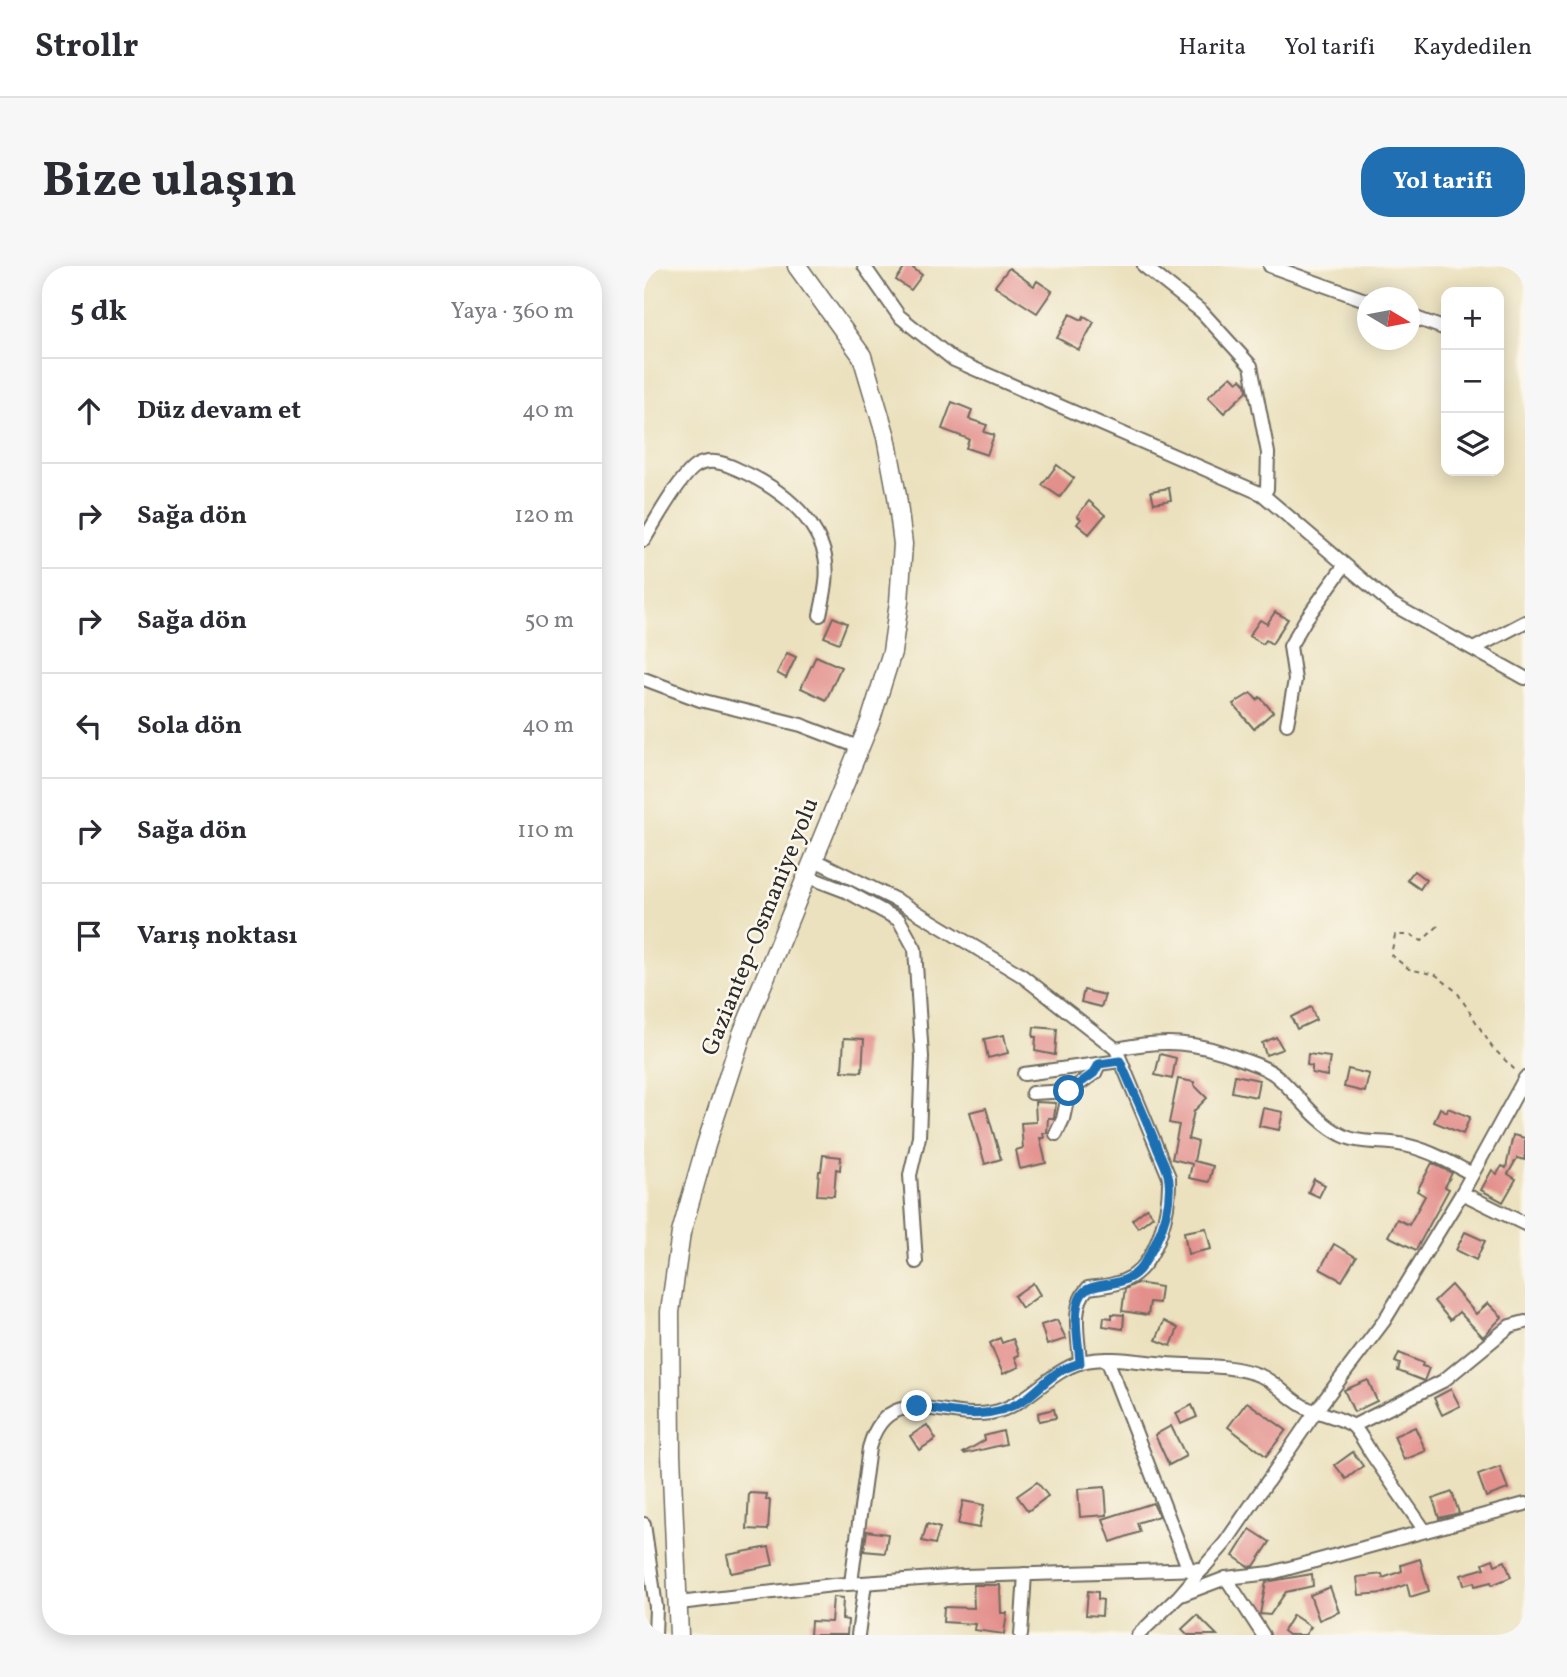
<!DOCTYPE html>
<html lang="tr">
<meta charset="utf-8">
<style>
body{margin:0;font-family:Vollkorn,serif;background:#f7f7f7;color:#2b2b33}
.controls{position:absolute;right:21px;top:21px;display:grid;overflow:hidden;border-radius:14px;box-shadow:0 4px 18px #0003}
.controls button{width:63px;height:63px;display:grid;place-items:center;padding:0;border:0;border-bottom:2px solid #e1e1e2;background:#fff;color:#2b2b33;font:35px sans-serif}
.compass{position:absolute;left:713px;top:21px;width:63px;height:63px;border-radius:50%;background:#fff;box-shadow:0 4px 18px #0003;rotate:100deg}
.stop{position:absolute;width:21px;height:21px;margin:-16px;border:5px solid #1f6fb2;border-radius:50%;background:#fff}
.stop.end{background:#1f6fb2;border-color:#fff;box-shadow:0 2px 7px #0008}
.list{margin:0;padding:0;list-style:none}
h2{display:flex;justify-content:space-between;align-items:center;height:91px;margin:0;padding:0 28px;font-size:30px}
h2 small{font-size:23px;font-weight:400;color:#7c7c81}
.list li{display:grid;grid-template-columns:46px 1fr auto;gap:21px;align-items:center;box-sizing:border-box;height:105px;padding:0 28px;border-top:2px solid #e1e1e2}
.list b{display:block;font-size:26px;white-space:nowrap}
.list em{font-size:23px;font-style:normal;color:#7c7c81}
.icon{flex:none;width:38px;height:38px;fill:none;stroke:currentColor;stroke-width:2;stroke-linecap:round;stroke-linejoin:round}
.map{position:relative;flex:none;width:881px;height:1369px;overflow:hidden;border-radius:28px}
header{display:flex;align-items:center;gap:42px;box-sizing:border-box;height:98px;padding:0 35px;background:#fff;border-bottom:2px solid #e1e1e2}
header strong{font-size:33px}
nav{display:flex;gap:38px;margin-inline-start:auto;font-size:24px}
.intro{display:flex;align-items:center;justify-content:space-between;box-sizing:border-box;height:168px;padding:0 42px}
h1{margin:0;font-size:49px}
.button{padding:18px 32px;border-radius:28px;background:#1f6fb2;color:#fff;font-size:24px;font-weight:700}
main{display:flex;gap:42px;padding:0 42px}
aside{flex:1;background:#fff;border-radius:28px;box-shadow:0 4px 18px #0003}
.map>svg:first-child{display:block}
.building{fill:#e38f8c}
.lines{fill:none;stroke-linecap:round;stroke-linejoin:round}
.minor-casing{stroke:#6e6b5e;stroke-width:16}
.highway-casing{stroke:#6e6b5e;stroke-width:21}
.path{stroke:#6e6b5e;stroke-width:2;stroke-dasharray:5 5;stroke-linecap:butt}
.minor{stroke:#fff;stroke-width:12}
.highway{stroke:#fff;stroke-width:18}
.route{stroke:#1f6fb2;stroke-width:9}
.labels{text-anchor:middle;dominant-baseline:central;stroke-width:5;stroke-linejoin:round;paint-order:stroke}
.street-label{font-size:24px;fill:#2b2b2b;stroke:#fbf7ec}
</style>
<header>
<strong>Strollr</strong>
<nav><a>Harita</a><a>Yol tarifi</a><a>Kaydedilen</a></nav>
</header>
<div class="intro"><h1>Bize ulaşın</h1><a class="button">Yol tarifi</a></div>
<main>
<aside>
<h2>5 dk<small>Yaya · 360 m</small></h2>
<ul class="list">
<li><svg class="icon" aria-label="ahead" viewBox="0 0 24 24"><path d="M12 20V5M6 11l6-6 6 6"/></svg><div><b>Düz devam et</b></div><em>40 m</em></li>
<li><svg class="icon" aria-label="right" viewBox="0 0 24 24"><path d="M7 20v-9h11M14 6l5 5-5 5"/></svg><div><b>Sağa dön</b></div><em>120 m</em></li>
<li><svg class="icon" aria-label="right" viewBox="0 0 24 24"><path d="M7 20v-9h11M14 6l5 5-5 5"/></svg><div><b>Sağa dön</b></div><em>50 m</em></li>
<li><svg class="icon" aria-label="left" viewBox="0 0 24 24"><path d="M17 20v-9H6M10 6l-5 5 5 5"/></svg><div><b>Sola dön</b></div><em>40 m</em></li>
<li><svg class="icon" aria-label="right" viewBox="0 0 24 24"><path d="M7 20v-9h11M14 6l5 5-5 5"/></svg><div><b>Sağa dön</b></div><em>110 m</em></li>
<li><svg class="icon" aria-label="arrive" viewBox="0 0 24 24"><path d="M6 21V4h12l-3 4 3 4H6"/></svg><div><b>Varış noktası</b></div></li>
</ul>
</aside>
<div class="map">
<svg width="881" height="1369" viewBox="0 0 881 1369">
<rect width="100%" height="100%" fill="#fbf7ec"/>
<filter id="ink" filterUnits="userSpaceOnUse"><feTurbulence type="fractalNoise" baseFrequency=".0143" numOctaves="2"/><feDisplacementMap in="SourceGraphic" scale="14" xChannelSelector="R" yChannelSelector="G"/><feConvolveMatrix kernelMatrix="1 2 1 2 8 2 1 2 1" color-interpolation-filters="sRGB"/></filter>
<filter id="wash" filterUnits="userSpaceOnUse"><feTurbulence type="fractalNoise" baseFrequency=".00686" numOctaves="4" result="noise"/><feDisplacementMap in="SourceGraphic" scale="28" xChannelSelector="R" yChannelSelector="G"/><feGaussianBlur stdDeviation="1.57" result="paint"/><feColorMatrix in="noise" values="0 0 0 0 0 0 0 0 0 0 0 0 0 0 0 0 0 1.4 0 .05"/><feComposite in="paint" operator="in"/></filter>
<g filter="url(#wash)">
<rect width="100%" height="100%" fill="#ebe1be"/>
<g id="blocks">
<g class="building">
<polygon points="262,0 266,0 278,9 267,24 252,14"/>
<polygon points="365,2 390,20 393,15 408,25 393,47 351,20"/>
<polygon points="426,48 438,54 440,50 450,56 435,84 413,72"/>
<polygon points="587,110 593,116 597,113 602,118 603,125 580,147 564,131"/>
<polygon points="308,136 328,144 325,153 343,159 340,166 350,169 343,189 322,182 325,173 298,163"/>
<polygon points="413,199 430,212 416,231 398,219"/>
<polygon points="525,222 527,234 510,237 507,225"/>
<polygon points="445,235 461,249 445,268 433,258 437,253 433,250"/>
<polygon points="631,346 644,353 628,378 622,374 619,378 605,370 616,354 623,358"/>
<polygon points="189,351 203,357 195,377 180,371"/>
<polygon points="143,387 152,391 142,412 133,407"/>
<polygon points="172,390 197,401 182,434 157,422"/>
<polygon points="607,427 613,434 616,431 629,446 610,463 589,438"/>
<polygon points="770,605 782,614 776,623 763,614"/>
<polygon points="440,724 461,729 457,741 437,736"/>
<polygon points="667,741 672,754 653,763 647,751"/>
<polygon points="390,761 413,763 411,789 391,785 392,771 389,771"/>
<polygon points="360,769 364,787 344,792 340,773"/>
<polygon points="632,771 639,783 622,789 618,777"/>
<polygon points="200,772 220,773 218,806 198,805"/>
<polygon points="516,788 532,792 528,813 511,809"/>
<polygon points="664,788 686,791 683,810 668,807 668,800 663,799"/>
<polygon points="704,803 725,808 721,826 700,821"/>
<polygon points="591,809 615,814 612,831 588,826"/>
<polygon points="534,813 550,816 550,819 563,832 550,845 544,873 554,876 550,895 569,900 565,916 545,912 548,898 528,893 535,859 525,857"/>
<polygon points="391,836 412,837 410,852 404,852 403,867 399,867 400,872 396,872 402,897 376,903 372,884 379,882 377,857 392,856"/>
<polygon points="342,842 357,893 341,898 326,846"/>
<polygon points="619,842 639,846 635,864 615,860"/>
<polygon points="796,842 803,846 804,842 826,851 819,868 790,856"/>
<polygon points="869,869 881,872 881,894 873,892 864,908 872,913 859,936 837,924 848,904 853,908 858,900 862,902"/>
<polygon points="179,889 197,891 196,904 192,903 190,930 173,929 175,905 177,905"/>
<polygon points="788,897 808,907 801,921 805,923 772,984 744,970 753,953 765,959 781,930 773,925"/>
<polygon points="670,913 681,919 675,931 664,926"/>
<polygon points="503,942 509,950 494,962 488,954"/>
<polygon points="562,962 567,983 544,988 540,966"/>
<polygon points="821,966 841,975 832,994 812,984"/>
<polygon points="690,978 712,991 698,1015 676,1003"/>
<polygon points="389,1017 396,1029 378,1042 370,1030"/>
<polygon points="493,1017 517,1021 515,1037 506,1036 504,1049 478,1045 481,1023"/>
<polygon points="807,1019 832,1048 844,1037 858,1051 839,1071 815,1046 806,1054 790,1035"/>
<polygon points="468,1048 480,1049 479,1063 459,1060 460,1051 468,1052"/>
<polygon points="413,1054 422,1073 403,1079 397,1059"/>
<polygon points="520,1055 534,1062 527,1080 512,1074"/>
<polygon points="356,1072 358,1077 369,1073 375,1089 371,1091 375,1101 359,1108 346,1077"/>
<polygon points="755,1087 779,1097 778,1100 785,1102 780,1115 754,1105 756,1098 751,1096"/>
<polygon points="724,1114 733,1135 710,1146 700,1124"/>
<polygon points="807,1123 816,1140 798,1149 790,1132"/>
<polygon points="603,1136 642,1164 622,1190 584,1161"/>
<polygon points="548,1139 553,1151 537,1158 532,1147"/>
<polygon points="410,1143 412,1152 395,1155 394,1147"/>
<polygon points="283,1159 292,1173 275,1184 266,1170"/>
<polygon points="527,1160 542,1190 525,1199 511,1169"/>
<polygon points="771,1161 782,1185 760,1194 750,1170"/>
<polygon points="359,1165 362,1178 320,1188 319,1187 341,1174 340,1170"/>
<polygon points="709,1186 719,1200 702,1213 691,1199"/>
<polygon points="856,1201 864,1223 842,1231 834,1209"/>
<polygon points="393,1216 404,1230 384,1245 373,1230"/>
<polygon points="461,1221 463,1249 436,1251 434,1223"/>
<polygon points="808,1226 815,1247 795,1252 789,1233"/>
<polygon points="105,1227 123,1228 122,1234 126,1234 124,1264 103,1263"/>
<polygon points="319,1235 340,1239 335,1262 314,1258"/>
<polygon points="509,1237 515,1250 493,1257 496,1266 467,1276 459,1253"/>
<polygon points="283,1258 296,1262 291,1278 278,1275"/>
<polygon points="606,1263 626,1276 610,1300 605,1301 589,1290"/>
<polygon points="223,1265 244,1268 241,1287 220,1285"/>
<polygon points="125,1281 129,1299 87,1307 83,1289"/>
<polygon points="776,1293 785,1325 766,1331 763,1318 740,1327 715,1329 713,1311 738,1308 739,1312 758,1305 757,1299"/>
<polygon points="849,1293 851,1299 861,1295 867,1311 848,1319 847,1316 831,1320 830,1316 820,1319 817,1309 841,1302 839,1297"/>
<polygon points="668,1308 669,1320 642,1326 626,1349 616,1348 622,1316"/>
<polygon points="329,1319 356,1319 357,1347 363,1347 360,1368 330,1364 331,1358 299,1356 300,1341 330,1342"/>
<polygon points="686,1321 695,1346 675,1354 666,1329"/>
<polygon points="444,1325 454,1326 454,1333 459,1334 458,1350 442,1349"/>
<polygon points="189,1331 199,1332 198,1353 204,1354 203,1369 166,1369 167,1355 187,1356"/>
<polygon points="553,1349 573,1369 544,1369 538,1363"/>
<polygon points="649,1349 667,1361 661,1369 644,1369 639,1365"/>
</g>
</g>
</g>
<g filter="url(#ink)">
<use href="#blocks" fill-opacity="0" stroke="#6e6b5e" stroke-width="2"/>
<g class="lines">
<defs>
<g id="minor">
<polyline points="220,0 255,50 310,94 618,228 746,337 881,412"/>
<polyline points="500,0 558,46 607,100 624,187 623,223 618,228"/>
<polyline points="626,0 724,35"/>
<polyline points="766,50 802,63"/>
<path d="M0,274c10,-17 37,-65 52,-74 14,-8 28,-3 41,3 35,15 71,40 85,77 9,23 3,46 -2,69"/>
<polyline points="831,382 881,356"/>
<polyline points="0,413 56,434 157,459 217,482"/>
<polyline points="643,458 651,414 646,380 662,353 700,300"/>
<path d="M169,593l87,43 121,73 95,74c48,-10 80,-8 125,10 13,5 27,9 38,19 20,18 37,44 63,57 17,9 38,6 57,9 27,4 50,18 73,30"/>
<polyline points="162,610 204,626 255,654 271,683 278,791 275,871 266,909 272,996"/>
<polyline points="380,808 476,795"/>
<polyline points="388,827 425,825 451,807 455,798"/>
<polyline points="412,868 419,853 425,825"/>
<polyline points="818,927 881,958"/>
<polyline points="463,1093 545,1304"/>
<path d="M436,1097c-1,-24 -10,-57 8,-75 15,-2 30,-3 43,-11 28,-18 39,-69 38,-100l-53,-128"/>
<polyline points="709,1160 799,1115 866,1060 881,1056"/>
<polyline points="0,1258 12,1341 11,1369"/>
<polyline points="582,1312 619,1369"/>
<path d="M207,1317l18,-135c19,-69 73,-27 121,-35 37,-6 57,-41 92,-51 27,-7 57,0 84,2 30,2 66,0 95,12 18,8 30,26 48,33 11,4 35,10 44,17 7,7 13,19 18,27 18,26 36,52 54,78"/>
<polyline points="537,1329 582,1312 627,1307 881,1238"/>
<polyline points="35,1337 189,1319 319,1310 559,1303"/>
<polyline points="214,1369 221,1317"/>
<polyline points="377,1369 381,1308"/>
<polyline points="494,1369 535,1330 581,1277 672,1145 740,1055 818,927 881,812"/>
</g>
<polyline id="highway" points="35,1369 27,1188 26,1046 37,967 62,879 98,768 226,456 248,386 255,336 259,278 253,230 242,171 218,90 153,0"/>
</defs>
<use href="#minor" class="minor-casing"/>
<use href="#highway" class="highway-casing"/>
<polyline class="path" points="794,660 778,675 767,669 751,669 747,689 765,703 792,709 813,726 848,781 871,804"/>
<use href="#minor" class="minor"/>
<use href="#highway" class="highway"/>
</g>
</g>
<g class="lines" filter="url(#ink)">
<path class="route" d="M273,1140c37,6 70,16 105,-5 14,-8 24,-22 38,-30 6,-3 14,-6 20,-8 -1,-20 -9,-52 2,-69 9,-13 40,-5 57,-24 7,-8 12,-18 17,-28 9,-19 15,-40 13,-62 -1,-10 -7,-21 -11,-30 -11,-30 -25,-59 -38,-89l-21,3 -5,9 -25,18"/>
</g>
<g class="labels">
<g class="street-label">
<text transform="translate(117 661) rotate(-68)">Gaziantep-Osmaniye yolu</text>
</g>
</g>
</svg>
<div class="controls">
<button>+</button>
<button>−</button>
<button><svg class="icon" aria-label="layers" viewBox="0 0 24 24"><path d="M12 4l9 5-9 5-9-5zM3 14l9 5 9-5"/></svg></button>
</div>
<svg class="compass" viewBox="-18 -18 36 36"><path d="M0-13l5 13h-10z" fill="#e53935"/><path d="M0 13l5-13h-10z" fill="#7c7c81"/></svg>
<div class="stop" style="left:425px;top:825px"></div>
<div class="stop end" style="left:273px;top:1140px"></div>
</div>
</main>
